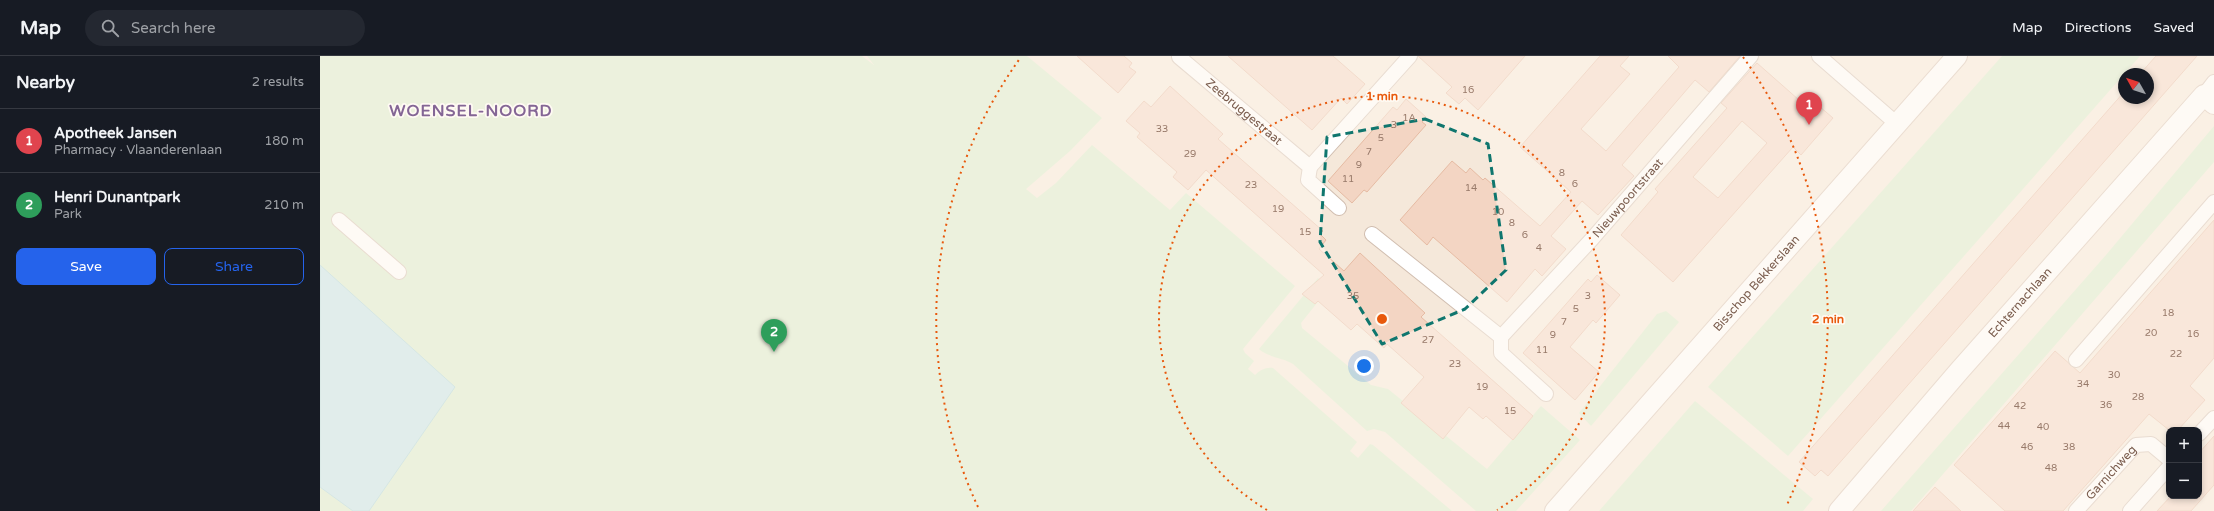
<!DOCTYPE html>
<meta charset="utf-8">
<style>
body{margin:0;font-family:"Varela Round",sans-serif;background:#242831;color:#f1f3f6}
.controls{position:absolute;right:12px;bottom:12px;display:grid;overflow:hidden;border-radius:8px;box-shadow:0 2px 6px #0003}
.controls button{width:36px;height:36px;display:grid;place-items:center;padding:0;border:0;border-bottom:1px solid #363941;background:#171b24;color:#f1f3f6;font:20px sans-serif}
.compass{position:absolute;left:1798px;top:12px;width:36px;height:36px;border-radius:50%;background:#171b24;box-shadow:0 2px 6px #0003;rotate:309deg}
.you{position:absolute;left:1044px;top:310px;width:14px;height:14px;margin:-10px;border:3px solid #fff;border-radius:50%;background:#1a73e8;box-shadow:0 0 0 6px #1a73e833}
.badge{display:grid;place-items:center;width:26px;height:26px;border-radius:50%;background:#2563eb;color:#fff;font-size:13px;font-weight:700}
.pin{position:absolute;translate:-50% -33px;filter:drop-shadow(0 1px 2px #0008)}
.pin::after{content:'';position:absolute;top:21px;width:14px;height:12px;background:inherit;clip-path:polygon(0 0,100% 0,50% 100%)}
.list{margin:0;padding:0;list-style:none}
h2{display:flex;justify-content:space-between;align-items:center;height:52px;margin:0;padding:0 16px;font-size:17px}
h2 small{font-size:13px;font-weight:400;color:#9ea1a6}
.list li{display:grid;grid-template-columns:26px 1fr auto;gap:12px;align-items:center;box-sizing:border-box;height:64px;padding:0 16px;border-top:1px solid #363941}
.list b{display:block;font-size:15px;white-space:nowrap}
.list p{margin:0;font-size:13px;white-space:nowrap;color:#9ea1a6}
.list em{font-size:13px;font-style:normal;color:#9ea1a6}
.actions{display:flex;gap:8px;padding:12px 16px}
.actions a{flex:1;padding:9px 0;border:1px solid #2563eb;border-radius:8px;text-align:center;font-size:14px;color:#2563eb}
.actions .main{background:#2563eb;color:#fff}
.icon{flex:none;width:22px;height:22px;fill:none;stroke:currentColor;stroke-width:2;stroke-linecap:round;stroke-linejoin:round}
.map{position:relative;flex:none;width:1894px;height:455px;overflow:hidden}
header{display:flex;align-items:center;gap:24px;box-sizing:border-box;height:56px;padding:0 20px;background:#171b24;border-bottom:1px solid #363941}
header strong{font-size:19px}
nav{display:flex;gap:22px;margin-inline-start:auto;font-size:14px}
.search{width:280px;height:36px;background:#242831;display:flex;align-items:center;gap:10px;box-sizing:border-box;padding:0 14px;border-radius:22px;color:#9ea1a6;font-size:15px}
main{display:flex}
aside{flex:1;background:#171b24}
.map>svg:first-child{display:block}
.residential{fill:#f5e8da;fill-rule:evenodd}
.green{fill:#d8ecc9}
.water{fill:#bfe3e8;stroke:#a5d3da}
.building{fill:#f3d5c3;stroke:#e6bba3;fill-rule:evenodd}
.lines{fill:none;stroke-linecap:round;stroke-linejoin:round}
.street-casing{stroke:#d1beb0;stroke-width:16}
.secondary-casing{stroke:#d6c0b0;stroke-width:22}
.street{stroke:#fff;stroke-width:14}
.secondary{stroke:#fff;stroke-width:20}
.marked{fill:none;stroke:#0f766e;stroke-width:3;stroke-dasharray:8 5;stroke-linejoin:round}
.ring{fill:none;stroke:#e8590c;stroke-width:2;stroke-dasharray:2 4}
.labels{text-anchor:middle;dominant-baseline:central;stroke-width:3.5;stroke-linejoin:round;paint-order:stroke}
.number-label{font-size:10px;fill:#987a6a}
.street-label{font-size:12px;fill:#7a5c4d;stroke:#fffaf3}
.district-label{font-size:16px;font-weight:bold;letter-spacing:1px;fill:#846695;stroke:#fffaf3}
.centre{fill:#e8590c;stroke:#fffaf3;stroke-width:2}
.ring-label{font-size:12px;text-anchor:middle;font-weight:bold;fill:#e8590c;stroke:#fffaf3;stroke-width:3.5;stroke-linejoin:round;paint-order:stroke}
</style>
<header>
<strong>Map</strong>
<div class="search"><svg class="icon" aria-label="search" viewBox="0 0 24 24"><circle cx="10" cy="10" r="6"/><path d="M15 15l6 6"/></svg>Search here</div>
<nav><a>Map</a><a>Directions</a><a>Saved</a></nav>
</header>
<main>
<aside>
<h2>Nearby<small>2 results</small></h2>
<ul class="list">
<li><span class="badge" style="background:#e0444e">1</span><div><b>Apotheek Jansen</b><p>Pharmacy · Vlaanderenlaan</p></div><em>180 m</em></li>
<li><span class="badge" style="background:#2e9e5b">2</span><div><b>Henri Dunantpark</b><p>Park</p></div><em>210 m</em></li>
</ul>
<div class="actions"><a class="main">Save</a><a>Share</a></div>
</aside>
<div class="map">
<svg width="1894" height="455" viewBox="0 0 1894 455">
<rect width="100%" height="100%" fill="#fdf6ec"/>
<path class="residential" d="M0,0h1894v455h-1894zM1804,18h24v24h-24zM1849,374h30v66h-30z"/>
<g class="green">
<path d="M0,0h542l12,9 -7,-9h160l75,62 -32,33 -44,38 11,9 19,-15 36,-38 78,65 16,-17 109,93 -52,63 2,4 9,8 -6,8 7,6c5,-5 11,-8 18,-7l84,74 -7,9 8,7 12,-14 3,1 79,66h-1132z"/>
<polygon points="1682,0 1820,0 1468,400 1388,331"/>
<polygon points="1894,70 1894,106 1591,455 1561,455 1786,199"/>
<path d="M998,222l11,10 -28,35 1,5 69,57 17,4 99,80 54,-63 39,34 -64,71h-40l-91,-79 -11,-3 -7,2 -74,-67c-11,-7 -24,-6 -34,-15z"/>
<polygon points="1346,255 1359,266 1271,370 1259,357 1337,258"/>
<polygon points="1375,345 1493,443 1483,455 1279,455"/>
</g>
<polygon class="water" points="0,209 135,331 49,455 33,455 0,431"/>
<g class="building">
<polygon points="757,0 804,0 812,7 809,11 816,16 798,37"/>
<polygon points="908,0 1013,0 1045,28 1027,48 1021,42 992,74"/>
<polygon points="1098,0 1205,0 1158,54 1145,42 1139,48 1126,37 1132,31"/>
<polygon points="1280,0 1309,0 1300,10 1310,18 1261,73 1286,95 1359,11 1348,0 1420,0 1389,36 1375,24 1302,109 1314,120 1278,159 1262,145 1231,180 1246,193 1222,220 1215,213 1187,246 1113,181 1107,189 1080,164 1132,105 1146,117 1150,112 1163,124 1165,122 1220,170 1251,136 1200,91"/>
<polygon points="1836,0 1877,0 1508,420 1501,414 1495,420 1479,406 1804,36 1804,42 1828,42 1828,18 1820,18"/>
<path d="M1437,7l42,37 6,-6 28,24 -32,37 -8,-8 -120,135 -52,-47 37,-43 -3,-3 72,-81 -6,-5zM1422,65l25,22 -49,55 -25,-21z"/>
<polygon points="850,30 903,78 898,83 1003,175 1000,178 1006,184 999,193 1024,215 1040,197 1105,257 1101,261 1213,360 1193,384 1166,360 1163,363 1149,351 1123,383 1081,347 1104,321 1067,288 1064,292 1037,268 1031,274 998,245 995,248 982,238 1004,219 886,114 868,134 853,121 857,116 817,81 820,77 806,65 824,45 831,51"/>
<polygon points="1086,43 1106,61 1102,66 1106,69 1047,136 1044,134 1032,147 1008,125 1073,51 1077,54"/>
<polygon points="1894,164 1894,302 1870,330 1885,344 1858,374 1849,374 1829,358 1743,455 1685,455 1634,409 1735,295 1760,317"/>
<polygon points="1277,219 1300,239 1276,267 1273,264 1250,291 1279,316 1255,344 1203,297 1268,223 1271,226"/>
<polygon points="1894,380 1894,429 1871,455 1837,455 1851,440 1879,440 1879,397"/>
<polygon points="1615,431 1641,455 1593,455"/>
</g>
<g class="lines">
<defs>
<g id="street">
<polyline points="1499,0 1577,68"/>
<path id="s1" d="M859,1l131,110 -2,13 31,28"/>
<polyline points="1884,39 1894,26"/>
<polyline points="990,111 1090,0"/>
<polyline points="19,164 79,216"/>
<polyline points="1052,178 1181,281 1181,297 1226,338"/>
<path id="s2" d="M1181,281l91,-98 159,-183"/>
<polyline points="1756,304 1894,146"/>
<polyline points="1879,378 1894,362"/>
<path id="s3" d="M1756,455l60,-66 15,-1 18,15"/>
<polyline points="1810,455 1849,411"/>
</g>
<g id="secondary">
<path id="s4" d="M1235,455l402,-455"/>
<path id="s5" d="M1519,455l121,-141 244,-275 10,9"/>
</g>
</defs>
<use href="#street" class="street-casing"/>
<use href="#secondary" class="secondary-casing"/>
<use href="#street" class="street"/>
<use href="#secondary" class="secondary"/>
</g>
<path d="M0 0H1894V455H0ZM1105,63l63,25 18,126 -41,39 -83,35 -62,-102 7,-105z" fill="#fdf6ec" fill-opacity=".55" fill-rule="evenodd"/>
<path class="marked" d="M1105,63l63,25 18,126 -41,39 -83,35 -62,-102 7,-105z"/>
<g class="ring">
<path d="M947 454A223 223 0 1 1 1177 454"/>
<path d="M658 451A446 446 0 0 1 701 1M1423 1A446 446 0 0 1 1466 451"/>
</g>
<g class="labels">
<g class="number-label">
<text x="1148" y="34">16</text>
<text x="1089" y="62">1A</text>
<text x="1074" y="69">3</text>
<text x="842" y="73">33</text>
<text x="1061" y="82">5</text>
<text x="1049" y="96">7</text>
<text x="870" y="98">29</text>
<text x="1039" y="109">9</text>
<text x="1242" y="117">8</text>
<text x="1028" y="123">11</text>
<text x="1255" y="128">6</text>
<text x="931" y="129">23</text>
<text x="1151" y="132">14</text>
<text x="958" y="153">19</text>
<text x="1178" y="156">10</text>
<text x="1192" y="167">8</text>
<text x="985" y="176">15</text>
<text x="1205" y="179">6</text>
<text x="1219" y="192">4</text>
<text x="1033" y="240">35</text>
<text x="1268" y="240">3</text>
<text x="1256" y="253">5</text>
<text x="1848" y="257">18</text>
<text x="1244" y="266">7</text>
<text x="1831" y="277">20</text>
<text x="1873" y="278">16</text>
<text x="1233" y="279">9</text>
<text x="1108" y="284">27</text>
<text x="1222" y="294">11</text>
<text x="1856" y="298">22</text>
<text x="1135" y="308">23</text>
<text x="1794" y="319">30</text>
<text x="1763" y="328">34</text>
<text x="1162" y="331">19</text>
<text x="1818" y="341">28</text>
<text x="1786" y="349">36</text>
<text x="1700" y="350">42</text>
<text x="1190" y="355">15</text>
<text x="1684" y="370">44</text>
<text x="1723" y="371">40</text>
<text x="1707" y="391">46</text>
<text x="1749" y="391">38</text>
<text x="1731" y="412">48</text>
</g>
<g class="street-label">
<text stroke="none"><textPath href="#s1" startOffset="85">Zeebruggestraat</textPath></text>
<text stroke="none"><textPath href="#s2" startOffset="188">Nieuwpoortstraat</textPath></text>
<text stroke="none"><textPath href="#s4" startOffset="304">Bisschop Bekkerslaan</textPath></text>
<text stroke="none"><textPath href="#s5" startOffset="276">Echternachlaan</textPath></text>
<text stroke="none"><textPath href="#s3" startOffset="52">Garnichweg</textPath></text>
</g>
<g class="district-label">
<text x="151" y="55">WOENSEL-NOORD</text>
</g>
</g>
<circle cx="1062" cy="263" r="6" class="centre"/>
<g class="ring-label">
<text x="1062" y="44">1 min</text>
<text x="1508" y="267">2 min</text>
</g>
</svg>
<div class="controls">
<button>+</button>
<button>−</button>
</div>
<svg class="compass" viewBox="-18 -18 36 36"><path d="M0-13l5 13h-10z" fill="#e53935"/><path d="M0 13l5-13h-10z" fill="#9ea1a6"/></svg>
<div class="you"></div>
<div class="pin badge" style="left:1489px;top:69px;background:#e0444e">1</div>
<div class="pin badge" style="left:454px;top:296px;background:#2e9e5b">2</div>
</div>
</main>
